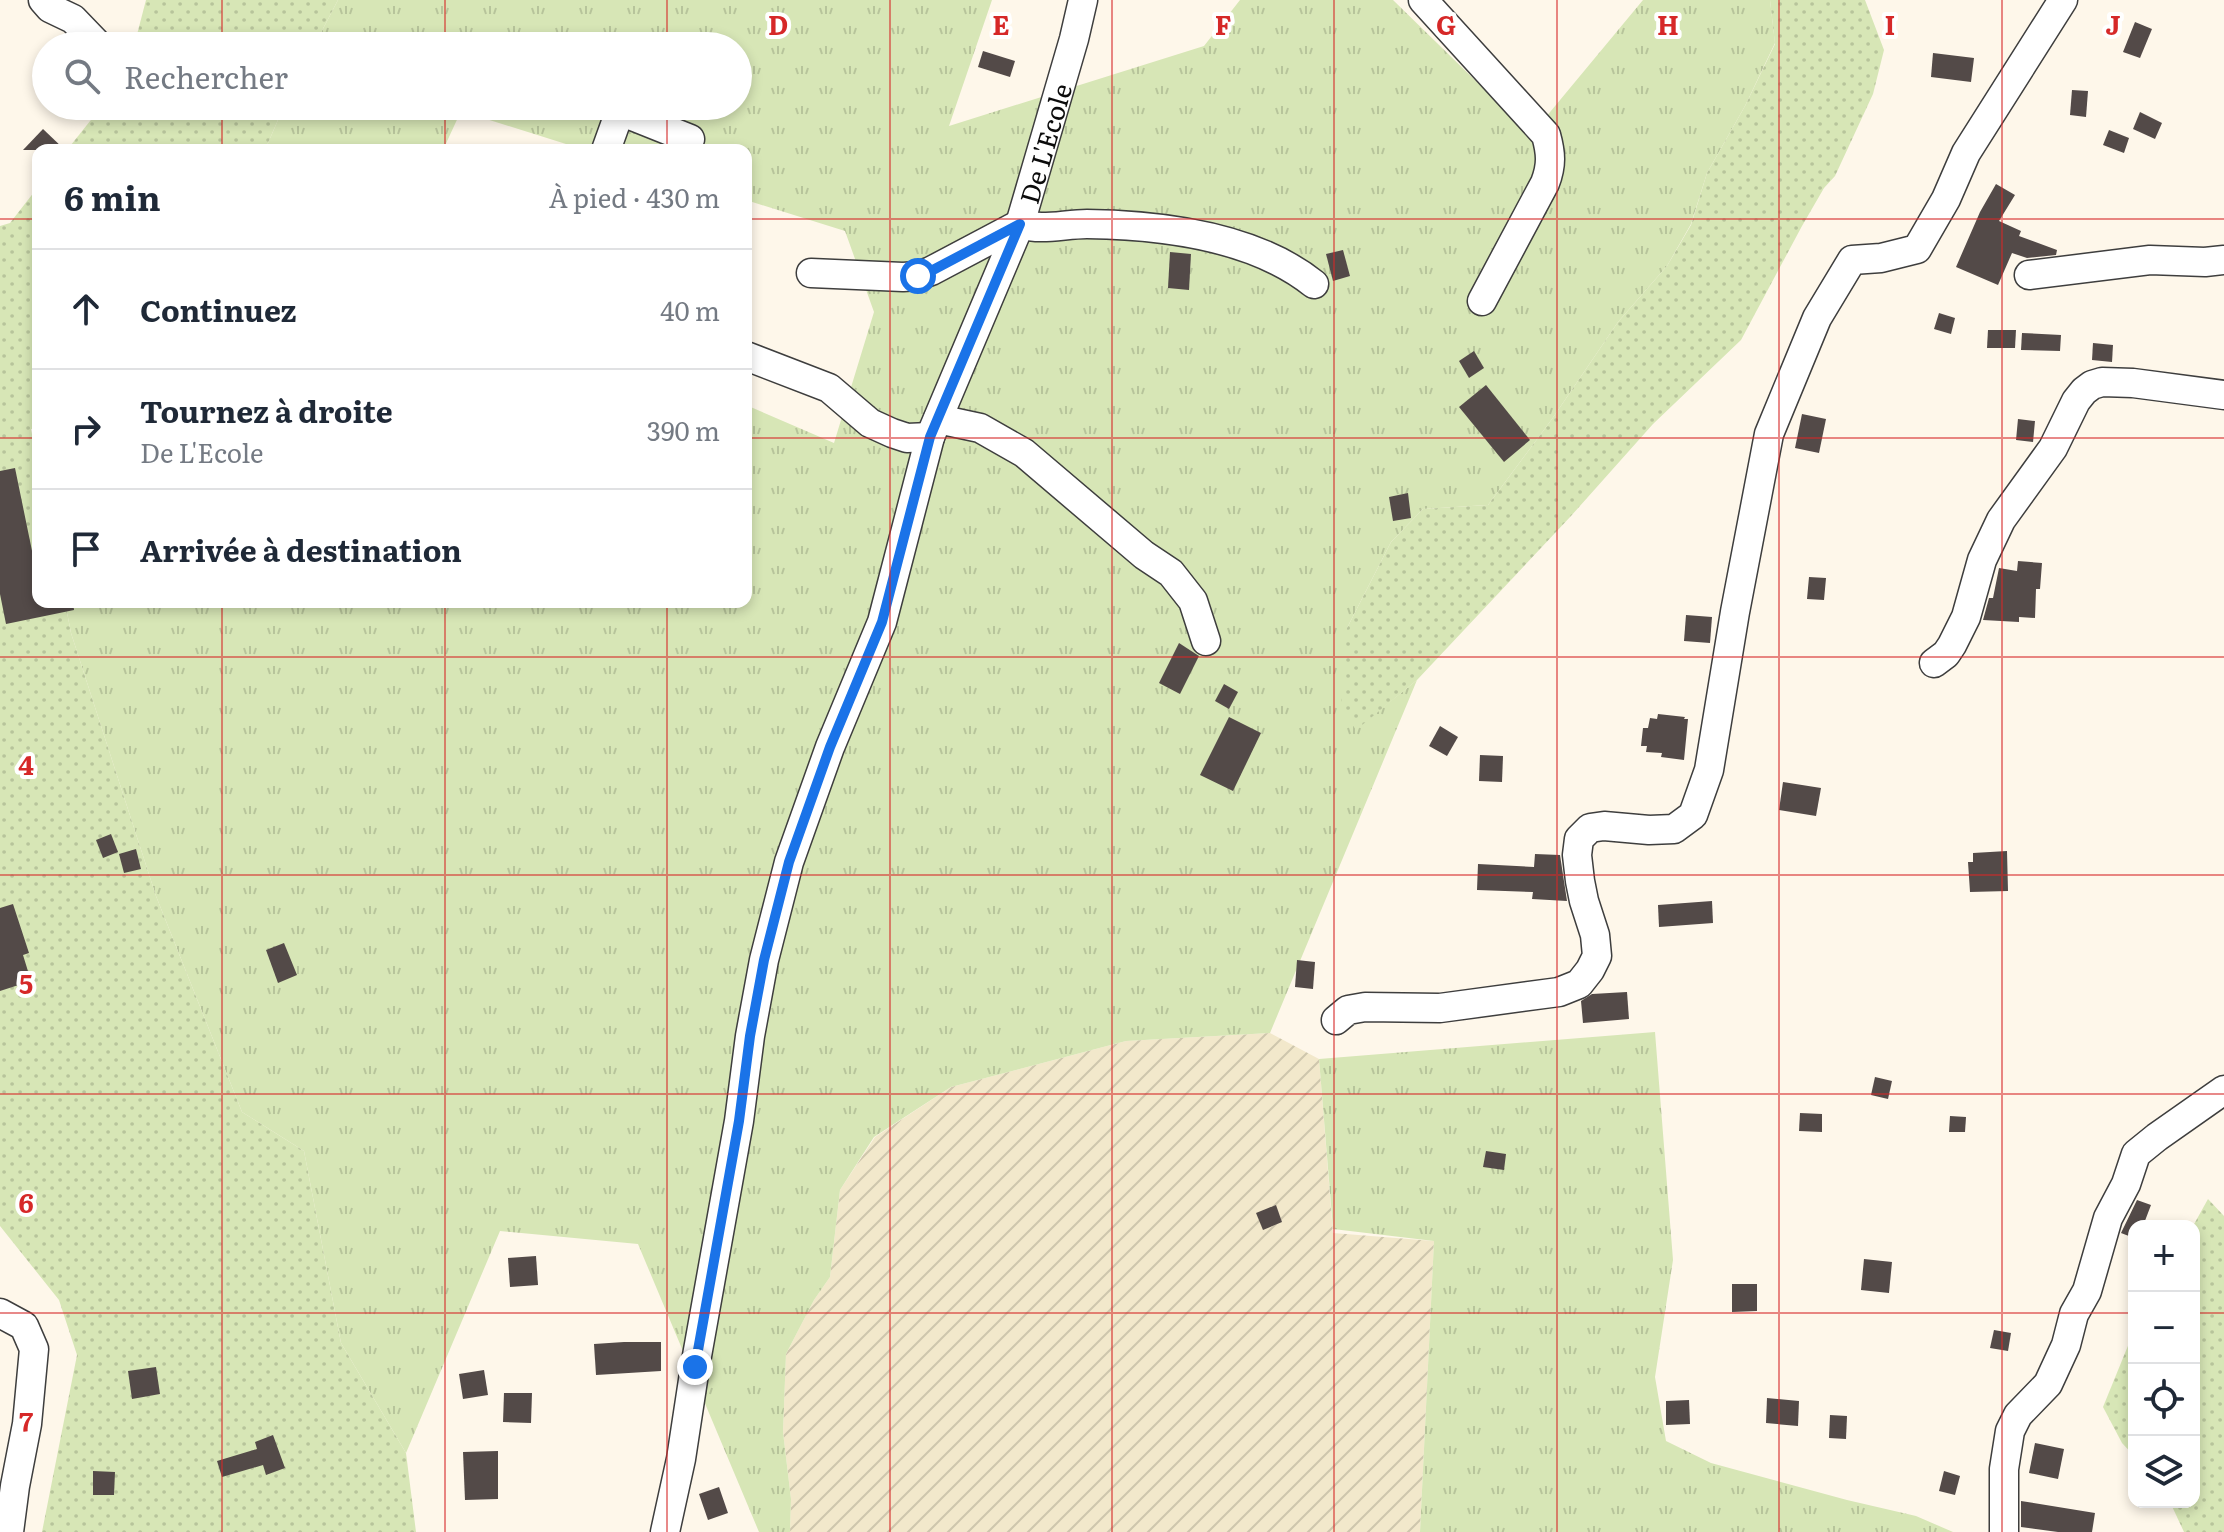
<!DOCTYPE html>
<html lang="fr">
<meta charset="utf-8">
<style>
body{margin:0;font-family:Literata,serif;background:#f2f2f3;color:#1f2937}
.controls{position:absolute;right:24px;bottom:24px;display:grid;overflow:hidden;border-radius:16px;box-shadow:0 4px 12px #0003}
.controls button{width:72px;height:72px;display:grid;place-items:center;padding:0;border:0;border-bottom:2px solid #e0e1e3;background:#fff;color:#1f2937;font:40px sans-serif}
.stop{position:absolute;width:24px;height:24px;margin:-18px;border:6px solid #1a73e8;border-radius:50%;background:#fff}
.stop.end{background:#1a73e8;border-color:#fff;box-shadow:0 2px 8px #0008}
.list{margin:0;padding:0;list-style:none}
h2{display:flex;justify-content:space-between;align-items:center;height:104px;margin:0;padding:0 32px;font-size:34px}
h2 small{font-size:26px;font-weight:400;color:#747a83}
.list li{display:grid;grid-template-columns:52px 1fr auto;gap:24px;align-items:center;box-sizing:border-box;height:120px;padding:0 32px;border-top:2px solid #e0e1e3}
.list b{display:block;font-size:30px;white-space:nowrap}
.list p{margin:0;font-size:26px;white-space:nowrap;color:#747a83}
.list em{font-size:26px;font-style:normal;color:#747a83}
.icon{flex:none;width:44px;height:44px;fill:none;stroke:currentColor;stroke-width:2;stroke-linecap:round;stroke-linejoin:round}
.map{position:relative;flex:none;width:2224px;height:1532px;overflow:hidden}
.search{position:absolute;background:#fff;box-shadow:0 4px 12px #0003;left:32px;top:32px;width:720px;height:88px;display:flex;align-items:center;gap:20px;box-sizing:border-box;padding:0 28px;border-radius:44px;color:#747a83;font-size:30px}
.panel{position:absolute;background:#fff;box-shadow:0 4px 12px #0003;left:32px;top:144px;width:720px;height:464px;border-radius:16px}
.map>svg:first-child{display:block}
.farmland{fill:url(#farmland-furrows)}
.grass{fill:url(#grass-tufts)}
.garden{fill:url(#garden-dots)}
.building{fill:#534a48}
.lines{fill:none;stroke-linecap:round;stroke-linejoin:round}
.minor-casing{stroke:#3e3e3e;stroke-width:31}
.minor{stroke:#fff;stroke-width:28}
.route{stroke:#1a73e8;stroke-width:10}
.grid{fill:none;stroke:#d62828;stroke-width:2;stroke-opacity:0.55}
.labels{text-anchor:middle;dominant-baseline:central;stroke-width:8;stroke-linejoin:round;paint-order:stroke}
.street-label{font-size:26px;fill:#0b0b0b;stroke:#fff}
.grid-label{font-size:26px;text-anchor:middle;font-weight:bold;fill:#d62828;stroke:#fff;stroke-width:8;stroke-linejoin:round;paint-order:stroke}
</style>
<div class="map">
<svg width="2224" height="1532" viewBox="0 0 2224 1532">
<defs>
<pattern id="farmland-furrows" width="10" height="10" patternUnits="userSpaceOnUse" patternTransform="scale(2)"><rect width="10" height="10" fill="#f2e8cb"/><path d="M-1 1l2-2M0 10L10 0M9 11l2-2" fill="none" stroke="#cec6ad"/></pattern>
<pattern id="grass-tufts" width="24" height="20" patternUnits="userSpaceOnUse" patternTransform="scale(2)"><rect width="24" height="20" fill="#d7e6b6"/><path d="M3 7l-1-3M5 7V3M7 7l1-3M15 17l-1-3M17 17v-4M19 17l1-3" fill="none" stroke="#b7c49b"/></pattern>
<pattern id="garden-dots" width="8" height="8" patternUnits="userSpaceOnUse" patternTransform="scale(2)"><rect width="8" height="8" fill="#d7e6b6"/><path d="M2 2h.1M6 6h.1" fill="none" stroke="#b7c49b" stroke-width="1.8" stroke-linecap="round"/></pattern>
</defs>
<rect width="100%" height="100%" fill="#fef7ea"/>
<polygon class="farmland" points="1270,1033 1319,1059 1333,1233 1434,1241 1420,1532 790,1532 791,1499 783,1432 786,1354 814,1300 830,1277 840,1190 875,1137 951,1087 1126,1041"/>
<g class="grass">
<polygon points="338,0 992,0 949,126 1204,46 1240,0 1393,0 1531,135 1643,0 1770,0 1775,43 1745,106 1707,173 1691,224 1667,266 1618,322 1552,419 1488,505 1423,509 1391,542 1347,628 1356,729 1417,680 1270,1033 1126,1041 951,1087 874,1137 840,1190 830,1277 814,1300 786,1354 783,1432 791,1499 790,1532 759,1532 638,1244 500,1231 406,1453 341,1343 304,1151 242,1112 156,896 71,633 65,602 746,602 746,405 834,443 874,312 845,231 746,200 746,150 585,150 461,111 443,150 265,150 284,106 738,106 738,46 314,46"/>
<polygon points="1655,1032 1673,1260 1655,1377 1666,1441 1711,1463 1847,1500 1916,1516 1953,1532 1420,1532 1434,1241 1333,1229 1319,1059"/>
</g>
<g class="garden">
<polygon points="146,0 338,0 314,46 134,46"/>
<polygon points="1770,0 1865,0 1884,50 1873,94 1835,176 1824,188 1802,226 1741,340 1653,424 1571,516 1417,680 1356,730 1341,708 1347,628 1391,542 1423,509 1488,505 1552,419 1618,322 1667,266 1691,225 1707,173 1745,106 1775,44"/>
<polygon points="102,106 284,106 265,150 67,150"/>
<polygon points="38,187 38,429 31,429 38,465 38,602 65,602 71,633 156,896 242,1112 304,1151 341,1343 406,1453 416,1532 42,1532 77,1355 59,1300 0,1226 0,226 10,223"/>
<polygon points="2208,1199 2224,1216 2224,1532 2184,1532 2170,1502 2194,1502 2193,1226"/>
<polygon points="2134,1331 2134,1456 2122,1443 2103,1407"/>
</g>
<g class="building">
<polygon points="2135,22 2152,29 2140,58 2123,52"/>
<polygon points="983,51 1015,61 1010,77 978,67"/>
<polygon points="1933,53 1974,58 1971,82 1931,77"/>
<polygon points="2072,90 2088,91 2086,117 2070,115"/>
<polygon points="2140,112 2162,123 2155,139 2133,129"/>
<polygon points="43,129 65,150 23,150"/>
<polygon points="2109,130 2129,138 2124,153 2103,145"/>
<polygon points="1996,184 2015,195 1999,221 2021,231 2019,236 2057,250 2056,255 2027,258 2012,253 1998,285 1956,267 1980,212"/>
<polygon points="1343,250 1350,276 1333,281 1326,254"/>
<polygon points="1170,252 1191,254 1189,290 1168,288"/>
<polygon points="1939,313 1955,318 1951,334 1934,329"/>
<polygon points="1988,330 2016,330 2015,348 1987,348"/>
<polygon points="2022,333 2061,335 2060,351 2021,350"/>
<polygon points="2093,343 2113,345 2112,362 2092,360"/>
<polygon points="1474,351 1484,368 1469,378 1459,361"/>
<polygon points="1486,385 1530,440 1504,462 1459,407"/>
<polygon points="1802,414 1826,419 1819,453 1795,448"/>
<polygon points="2018,419 2035,421 2033,442 2016,440"/>
<polygon points="15,468 38,580 38,602 73,602 74,610 6,624 0,594 0,471"/>
<polygon points="1408,493 1411,518 1393,521 1389,497"/>
<polygon points="2018,561 2042,563 2040,589 2036,589 2035,618 2019,617 2019,622 1983,620 1989,598 1993,598 1999,568 2017,571"/>
<polygon points="1809,577 1826,578 1824,600 1807,599"/>
<polygon points="1686,615 1712,617 1710,643 1684,641"/>
<polygon points="1179,643 1199,656 1180,694 1159,683"/>
<polygon points="1224,684 1238,692 1229,709 1215,701"/>
<polygon points="1658,714 1685,717 1684,719 1688,719 1684,760 1661,757 1662,753 1646,752 1647,746 1641,746 1643,728 1648,728 1650,718 1657,719"/>
<polygon points="1229,717 1261,733 1233,791 1200,775"/>
<polygon points="1440,726 1458,737 1447,756 1429,746"/>
<polygon points="1480,755 1503,756 1502,782 1479,781"/>
<polygon points="1783,782 1821,788 1816,816 1779,810"/>
<polygon points="111,834 118,852 103,858 96,840"/>
<polygon points="136,849 141,869 124,873 119,854"/>
<polygon points="2007,851 2008,891 1970,892 1968,862 1973,862 1973,853"/>
<polygon points="1535,854 1560,855 1567,901 1532,899 1533,892 1477,890 1478,864 1534,867"/>
<polygon points="1712,901 1713,923 1659,927 1658,905"/>
<polygon points="13,904 29,953 23,955 31,981 0,991 0,908"/>
<polygon points="284,943 297,975 278,983 266,950"/>
<polygon points="1297,960 1315,962 1313,989 1295,987"/>
<polygon points="1627,992 1629,1019 1583,1023 1581,1001 1592,994"/>
<polygon points="1875,1077 1892,1081 1888,1099 1871,1095"/>
<polygon points="1800,1113 1822,1114 1822,1132 1799,1131"/>
<polygon points="1950,1116 1966,1117 1965,1132 1949,1132"/>
<polygon points="1486,1151 1506,1154 1504,1170 1483,1167"/>
<polygon points="2137,1200 2151,1205 2143,1226 2134,1226 2134,1238 2121,1233"/>
<polygon points="1276,1205 1282,1222 1263,1230 1256,1213"/>
<polygon points="536,1256 538,1285 510,1287 508,1258"/>
<polygon points="1864,1259 1892,1262 1889,1293 1861,1290"/>
<polygon points="1732,1284 1757,1284 1757,1311 1732,1312"/>
<polygon points="1994,1330 2011,1333 2008,1351 1990,1348"/>
<polygon points="624,1342 661,1342 661,1371 596,1375 594,1344"/>
<polygon points="156,1367 160,1394 132,1399 128,1371"/>
<polygon points="484,1370 488,1395 463,1399 459,1374"/>
<polygon points="504,1393 532,1393 531,1423 503,1422"/>
<polygon points="1767,1398 1799,1401 1798,1426 1766,1423"/>
<polygon points="1689,1400 1690,1424 1666,1425 1666,1401"/>
<polygon points="1830,1415 1847,1416 1846,1439 1829,1438"/>
<polygon points="273,1435 285,1468 266,1475 263,1465 222,1477 217,1461 257,1449 255,1442"/>
<polygon points="2035,1443 2064,1449 2058,1479 2029,1473"/>
<polygon points="498,1451 498,1499 465,1500 463,1452"/>
<polygon points="93,1471 115,1472 114,1495 93,1495"/>
<polygon points="1944,1471 1960,1476 1955,1495 1939,1491"/>
<polygon points="719,1487 728,1513 708,1520 699,1494"/>
<polygon points="2021,1501 2095,1513 2092,1532 2058,1532 2021,1527"/>
</g>
<g class="lines">
<defs>
<g id="minor">
<polyline points="43,0 50,8 73,19 99,46"/>
<path d="M1423,0l123,135c5,18 6,30 -1,48l-63,118"/>
<polyline points="606,150 620,111 690,139 683,150"/>
<path d="M811,273l92,4 15,-1 13,-5 89,-47c22,7 44,0 67,0 74,1 167,12 227,60"/>
<polyline points="2029,275 2150,260 2205,262 2224,260"/>
<polyline points="746,356 829,388 870,423 892,433 907,438 930,437"/>
<polyline points="938,419 980,428 1024,453 1144,555 1171,573 1193,601 1206,641"/>
<polyline points="1934,663 1946,654 1952,645 1966,617 1982,560 2001,520 2053,448 2076,401 2084,391 2092,385 2102,382 2133,383 2224,395"/>
<polyline points="1336,1020 1348,1010 1365,1007 1440,1008 1559,992 1579,984 1590,970 1597,956 1595,935 1584,901 1580,881 1577,855 1579,839 1590,828 1604,826 1649,830 1674,829 1693,815 1709,770 1735,612 1769,434 1817,318 1852,260 1881,258 1917,249 1946,199 1966,153 2063,0"/>
<polyline points="0,1313 24,1326 34,1349 27,1424 15,1486 9,1532"/>
<path id="s1" d="M665,1532l16,-73 14,-92 44,-246 11,-85 14,-76 25,-98 41,-115 52,-125 48,-185 90,-213 54,-185 9,-39"/>
<polyline points="2004,1532 2004,1469 2010,1431 2018,1415 2048,1384 2066,1345 2074,1314 2087,1291 2108,1218 2126,1184 2136,1154 2157,1137 2224,1090"/>
</g>
</defs>
<use href="#minor" class="minor-casing"/>
<use href="#minor" class="minor"/>
</g>
<g class="lines">
<polyline class="route" points="695,1367 739,1121 750,1036 764,960 789,862 830,747 882,622 930,437 1020,224 931,271 918,276"/>
</g>
<path class="grid" d="M222,0v46M445,0v46M667,0v46M890,0v1532M1112,0v1532M1334,0v1532M1557,0v1532M1779,0v1532M2002,0v1532M222,106v44M445,106v44M667,106v44M0,219h38M746,219h1478M0,438h38M746,438h1478M222,602v930M445,602v930M667,602v930M0,657h2224M0,875h2224M0,1094h2224M0,1313h2134M2194,1313h30"/>
<g class="labels">
<g class="street-label">
<text stroke="none"><textPath href="#s1" startOffset="1446">De L'Ecole</textPath></text>
</g>
</g>
<g class="grid-label">
<text x="778" y="35">D</text>
<text x="1001" y="35">E</text>
<text x="1223" y="35">F</text>
<text x="1446" y="35">G</text>
<text x="1668" y="35">H</text>
<text x="1890" y="35">I</text>
<text x="2113" y="35">J</text>
<text x="26" y="775">4</text>
<text x="26" y="994">5</text>
<text x="26" y="1213">6</text>
<text x="26" y="1432">7</text>
</g>
</svg>
<div class="controls">
<button>+</button>
<button>−</button>
<button><svg class="icon" aria-label="locate" viewBox="0 0 24 24"><circle cx="12" cy="12" r="6"/><path d="M12 2v4M12 18v4M2 12h4M18 12h4"/></svg></button>
<button><svg class="icon" aria-label="layers" viewBox="0 0 24 24"><path d="M12 4l9 5-9 5-9-5zM3 14l9 5 9-5"/></svg></button>
</div>
<div class="stop" style="left:918px;top:276px"></div>
<div class="stop end" style="left:695px;top:1367px"></div>
<div class="search"><svg class="icon" aria-label="search" viewBox="0 0 24 24"><circle cx="10" cy="10" r="6"/><path d="M15 15l6 6"/></svg>Rechercher</div>
<section class="panel">
<h2>6 min<small>À pied · 430 m</small></h2>
<ul class="list">
<li><svg class="icon" aria-label="ahead" viewBox="0 0 24 24"><path d="M12 20V5M6 11l6-6 6 6"/></svg><div><b>Continuez</b></div><em>40 m</em></li>
<li><svg class="icon" aria-label="right" viewBox="0 0 24 24"><path d="M7 20v-9h11M14 6l5 5-5 5"/></svg><div><b>Tournez à droite</b><p>De L'Ecole</p></div><em>390 m</em></li>
<li><svg class="icon" aria-label="arrive" viewBox="0 0 24 24"><path d="M6 21V4h12l-3 4 3 4H6"/></svg><div><b>Arrivée à destination</b></div></li>
</ul>
</section>
</div>
